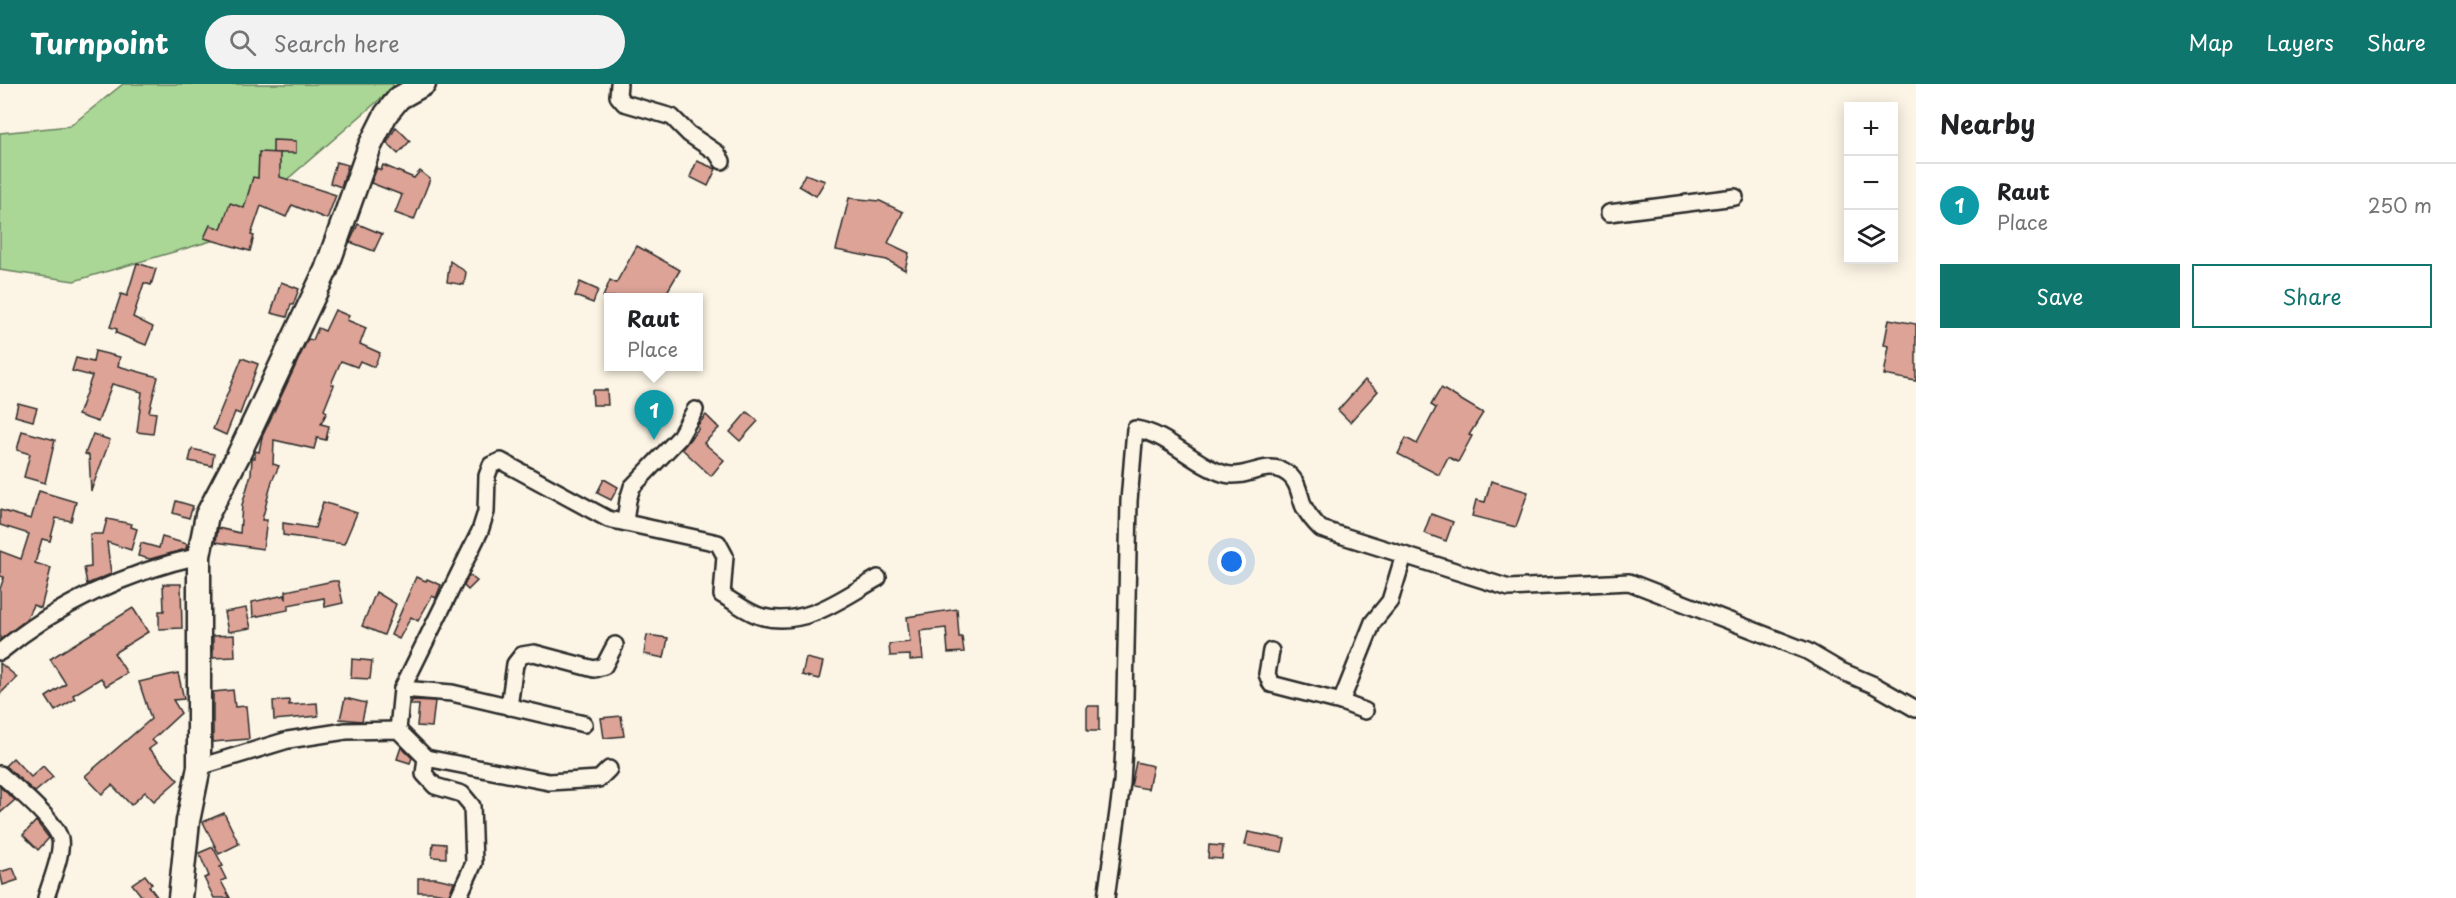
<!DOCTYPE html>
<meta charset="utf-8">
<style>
body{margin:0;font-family:"Playpen Sans",sans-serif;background:#f2f2f2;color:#202124}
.controls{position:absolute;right:18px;top:18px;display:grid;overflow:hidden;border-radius:0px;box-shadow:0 3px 15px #0003}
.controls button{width:54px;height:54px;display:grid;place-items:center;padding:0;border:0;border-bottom:2px solid #e0e0e0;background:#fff;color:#202124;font:30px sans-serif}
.you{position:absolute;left:1232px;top:478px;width:21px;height:21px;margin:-15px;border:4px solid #fff;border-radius:50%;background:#1a73e8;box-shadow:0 0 0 9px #1a73e833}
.badge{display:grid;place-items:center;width:39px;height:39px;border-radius:50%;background:#0f766e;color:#fff;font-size:20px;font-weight:700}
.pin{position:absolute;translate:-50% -50px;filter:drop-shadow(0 2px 3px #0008)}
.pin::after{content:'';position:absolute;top:32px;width:21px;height:18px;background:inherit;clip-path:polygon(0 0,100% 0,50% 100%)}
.popup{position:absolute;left:604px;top:209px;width:99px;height:78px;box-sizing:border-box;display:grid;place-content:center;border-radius:0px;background:#fff;filter:drop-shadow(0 2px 4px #0005);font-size:20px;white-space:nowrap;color:#757577}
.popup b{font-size:22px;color:#202124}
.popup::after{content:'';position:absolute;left:50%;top:100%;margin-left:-12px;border:12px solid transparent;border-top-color:#fff}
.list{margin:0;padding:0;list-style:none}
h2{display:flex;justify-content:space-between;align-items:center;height:78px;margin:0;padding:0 24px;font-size:26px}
h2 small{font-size:20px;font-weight:400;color:#757577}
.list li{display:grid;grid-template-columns:39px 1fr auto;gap:18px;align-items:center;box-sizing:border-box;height:84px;padding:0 24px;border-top:2px solid #e0e0e0}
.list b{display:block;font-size:22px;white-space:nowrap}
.list p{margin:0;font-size:20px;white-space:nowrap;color:#757577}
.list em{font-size:20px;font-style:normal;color:#757577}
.actions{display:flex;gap:12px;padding:18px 24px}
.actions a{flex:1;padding:14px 0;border:2px solid #0f766e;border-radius:0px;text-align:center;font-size:21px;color:#0f766e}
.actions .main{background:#0f766e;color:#fff}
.icon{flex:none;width:33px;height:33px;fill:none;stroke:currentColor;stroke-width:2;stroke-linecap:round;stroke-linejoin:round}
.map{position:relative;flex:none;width:1916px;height:814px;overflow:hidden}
header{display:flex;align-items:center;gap:36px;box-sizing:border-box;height:84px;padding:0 30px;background:#0f766e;color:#fff}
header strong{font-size:28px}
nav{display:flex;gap:33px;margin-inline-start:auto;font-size:21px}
.search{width:420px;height:54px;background:#f2f2f2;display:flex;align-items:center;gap:15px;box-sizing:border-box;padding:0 21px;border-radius:33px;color:#757577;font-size:22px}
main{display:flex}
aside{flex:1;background:#fff}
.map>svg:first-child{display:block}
.green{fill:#aad795;stroke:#6a8160;stroke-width:1.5}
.building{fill:#dca396;stroke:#2b2b2b;stroke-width:1.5}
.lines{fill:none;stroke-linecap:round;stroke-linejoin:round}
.street-casing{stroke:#2b2b2b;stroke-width:20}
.secondary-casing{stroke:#2b2b2b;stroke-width:27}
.street{stroke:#fcf5e5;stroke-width:15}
.secondary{stroke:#fcf5e5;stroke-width:22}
</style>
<header>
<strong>Turnpoint</strong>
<div class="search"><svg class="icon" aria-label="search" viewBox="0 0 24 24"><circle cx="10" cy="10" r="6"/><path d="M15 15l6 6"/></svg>Search here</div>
<nav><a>Map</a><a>Layers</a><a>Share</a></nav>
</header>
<main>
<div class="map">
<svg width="1916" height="814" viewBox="0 0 1916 814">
<rect width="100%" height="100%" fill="#fcf5e5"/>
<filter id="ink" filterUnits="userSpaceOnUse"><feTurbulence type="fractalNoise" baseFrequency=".0167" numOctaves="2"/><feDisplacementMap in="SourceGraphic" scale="12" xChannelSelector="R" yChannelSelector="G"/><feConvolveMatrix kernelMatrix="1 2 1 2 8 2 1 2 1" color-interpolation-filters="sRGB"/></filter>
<g filter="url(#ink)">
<polygon class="green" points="123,0 393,0 393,4 218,155 74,197 0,186 0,49 70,42"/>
<g class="building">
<polygon points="396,43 410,57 398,70 387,59"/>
<polygon points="273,56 296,57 296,69 273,69"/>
<polygon points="259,68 280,69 280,93 336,111 327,135 292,121 286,133 261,122 251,151 254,152 250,167 204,154 210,141 221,145 230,119 244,124 253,93 258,94"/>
<polygon points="697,77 716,85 708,102 690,93"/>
<polygon points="336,78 348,81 341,103 330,99"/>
<polygon points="383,81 414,94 420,87 430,95 414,136 395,129 402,111 371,99 377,84 381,86"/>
<polygon points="805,90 825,97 816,112 799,102"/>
<polygon points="849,114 880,117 903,128 888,159 909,169 905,186 887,176 836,166"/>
<polygon points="358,140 382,150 374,167 350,158"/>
<polygon points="637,162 680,186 664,213 603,213 610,196 616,199"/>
<polygon points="450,177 466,188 464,201 447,198"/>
<polygon points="137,179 156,185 151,201 144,199 133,233 153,243 146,261 116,249 117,245 110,243 121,210 127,212"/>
<polygon points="281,198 299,205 293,221 291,220 287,233 271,229"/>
<polygon points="580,198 598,206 593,219 575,212"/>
<polygon points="335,226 349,232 347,236 366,244 360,260 380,269 374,283 360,277 357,283 341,277 331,300 334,301 324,326 327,328 321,340 329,342 326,356 317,354 314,365 274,356 273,380 279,382 272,397 262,436 267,436 263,465 216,458 218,444 240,449 242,421 251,390 252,374 255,374 255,367 259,368 262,353 308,255 313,256 318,244 325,247"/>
<polygon points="1889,235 1916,240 1916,297 1884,291 1889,262 1884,261"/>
<polygon points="95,267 120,273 118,282 158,293 149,328 156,329 153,350 137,348 142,308 112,300 98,338 78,331 92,292 72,287 76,274 93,278"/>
<polygon points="242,274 258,280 240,330 235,328 226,351 213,345"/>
<polygon points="1365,296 1378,307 1350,338 1338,326"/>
<polygon points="1441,304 1483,329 1469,351 1472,352 1458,378 1448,373 1439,391 1398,370 1406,354 1417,360 1436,324 1431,321"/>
<polygon points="592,306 607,306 608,321 593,321"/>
<polygon points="18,319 37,324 33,337 15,332"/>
<polygon points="747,328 758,337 740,357 730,348"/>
<polygon points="706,331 719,344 704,359 724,376 711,392 682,365 699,344 697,342"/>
<polygon points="22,347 55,356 45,399 24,393 30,370 17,366"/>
<polygon points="93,350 110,356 91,407 89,371 85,370"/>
<polygon points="192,365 214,370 212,382 189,377"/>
<polygon points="604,395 618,403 611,416 597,409"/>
<polygon points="1491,397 1528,408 1516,443 1472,432 1476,416 1485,418"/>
<polygon points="39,407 76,418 71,437 56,434 50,457 42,455 35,479 51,484 41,524 33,521 26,536 0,556 0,505 4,493 0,492 0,467 21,475 29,450 0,441 0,426 31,435"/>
<polygon points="176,417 193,422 189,434 173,429"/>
<polygon points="323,418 357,429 344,460 283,451 283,439 315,444"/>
<polygon points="1431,430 1453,438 1446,457 1424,449"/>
<polygon points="107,435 132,440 131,443 137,445 131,466 107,458 111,490 87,500 84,484 91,483 90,450 103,450"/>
<polygon points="162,453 187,460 186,465 150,475 138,472 141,459 159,464"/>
<polygon points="469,491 477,497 468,506 464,502"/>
<polygon points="416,493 426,497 427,495 441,501 436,514 432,512 418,537 411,533 399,555 391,551"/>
<polygon points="333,497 338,497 343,519 325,523 324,514 288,521 288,526 253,533 252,518 285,511 286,516 286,507"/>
<polygon points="163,500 181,500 182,544 159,545 159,527 164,527"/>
<polygon points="376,508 396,520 384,551 362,542"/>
<polygon points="133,524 148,548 114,569 127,589 106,602 101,594 73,611 75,615 55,627 46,613 66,600 50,575"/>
<polygon points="246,524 251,544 228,548 224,528"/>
<polygon points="957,525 959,553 962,553 964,568 948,569 946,544 920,547 923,575 910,576 910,571 890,572 889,560 910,558 907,533"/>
<polygon points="234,551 235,573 213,574 213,552"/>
<polygon points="647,551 668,554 664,574 644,570"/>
<polygon points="806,574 823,578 819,595 802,591"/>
<polygon points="352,575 372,577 370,595 351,594"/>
<polygon points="0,579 17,593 0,610"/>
<polygon points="178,589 184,615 173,616 181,629 152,656 156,660 149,665 178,696 154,717 145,708 131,721 112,701 102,710 85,692 151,635 139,598"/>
<polygon points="233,606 235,623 246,622 249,655 213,658 213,608"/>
<polygon points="345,614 366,619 362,637 340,635"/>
<polygon points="289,616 289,621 317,619 318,632 274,636 273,617"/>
<polygon points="412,616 435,617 432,643 417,642 419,621 411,621"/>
<rect x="1087" y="622" width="12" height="25"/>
<polygon points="621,632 624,652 604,654 601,634"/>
<polygon points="401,663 412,674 410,679 397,675"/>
<polygon points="13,674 31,693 43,682 53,693 35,708 5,682"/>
<polygon points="1136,678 1153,682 1148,705 1131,702"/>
<polygon points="0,703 15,716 0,729"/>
<polygon points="224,729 239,760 219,770 203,738"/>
<polygon points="36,737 49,754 38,766 23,751"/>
<polygon points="1248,748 1285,755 1282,768 1245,761"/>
<polygon points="433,759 446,760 446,774 432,773"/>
<polygon points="1209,761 1223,762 1222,775 1208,774"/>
<polygon points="213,763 223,782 220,783 226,795 221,797 230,814 214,814 204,794 209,792 199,769"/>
<polygon points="13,784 18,796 3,801 0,788"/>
<polygon points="145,791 152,800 149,802 158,814 143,814 132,800"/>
<polygon points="418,794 436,794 454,798 449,811 433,808 418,808"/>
</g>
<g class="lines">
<defs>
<g id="street">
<polyline points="619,0 618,12 624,19 672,33 689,50 717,69 722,77"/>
<polyline points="1609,129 1735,113"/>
<polyline points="625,438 628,416 632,403 679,354 695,326"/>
<polyline points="1271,567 1267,590 1271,600 1341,618"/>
<path d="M0,568c56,-47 127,-80 199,-96"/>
<polyline points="402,605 452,609 584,640"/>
<polyline points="509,623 515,580 522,571 534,569 594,585 604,582 615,561"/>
<polyline points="1365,627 1341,618 1373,538 1390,517 1404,471"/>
<path d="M398,646l4,-41 78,-158 6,-19 1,-36 4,-11 10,-4 107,58 110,24 7,13 -3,39c13,7 27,19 41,22 44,10 79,-19 115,-39"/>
<polyline points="426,674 549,698 599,695 609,685"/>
<polyline points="199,683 288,656 346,647 398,646 426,674 424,690 435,702 462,710 472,722 474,779 458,814"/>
<path d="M0,690c15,13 56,47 60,65 3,15 -10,44 -14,59"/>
<path d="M1106,814l16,-115 2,-36 5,-246 6,-72c34,5 57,35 90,45 22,6 42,-16 63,0 11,8 11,21 16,33 4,8 10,15 17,22l188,59 120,-6 178,69 34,20 33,14 42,24"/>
</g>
<polyline id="secondary" points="180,814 188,737 199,683 199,472 207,431 238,372 326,186 370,62 386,30 399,14 424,0"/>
</defs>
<use href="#street" class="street-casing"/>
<use href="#secondary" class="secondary-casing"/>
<use href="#street" class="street"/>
<use href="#secondary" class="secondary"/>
</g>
</g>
</svg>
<div class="controls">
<button>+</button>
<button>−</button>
<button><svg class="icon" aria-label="layers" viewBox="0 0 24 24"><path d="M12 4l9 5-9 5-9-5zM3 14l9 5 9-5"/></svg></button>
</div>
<div class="you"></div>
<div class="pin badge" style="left:654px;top:356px;background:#0f9aa8">1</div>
<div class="popup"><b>Raut</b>Place</div>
</div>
<aside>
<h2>Nearby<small></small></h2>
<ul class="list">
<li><span class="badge" style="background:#0f9aa8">1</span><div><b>Raut</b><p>Place</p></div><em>250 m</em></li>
</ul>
<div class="actions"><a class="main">Save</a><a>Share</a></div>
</aside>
</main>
